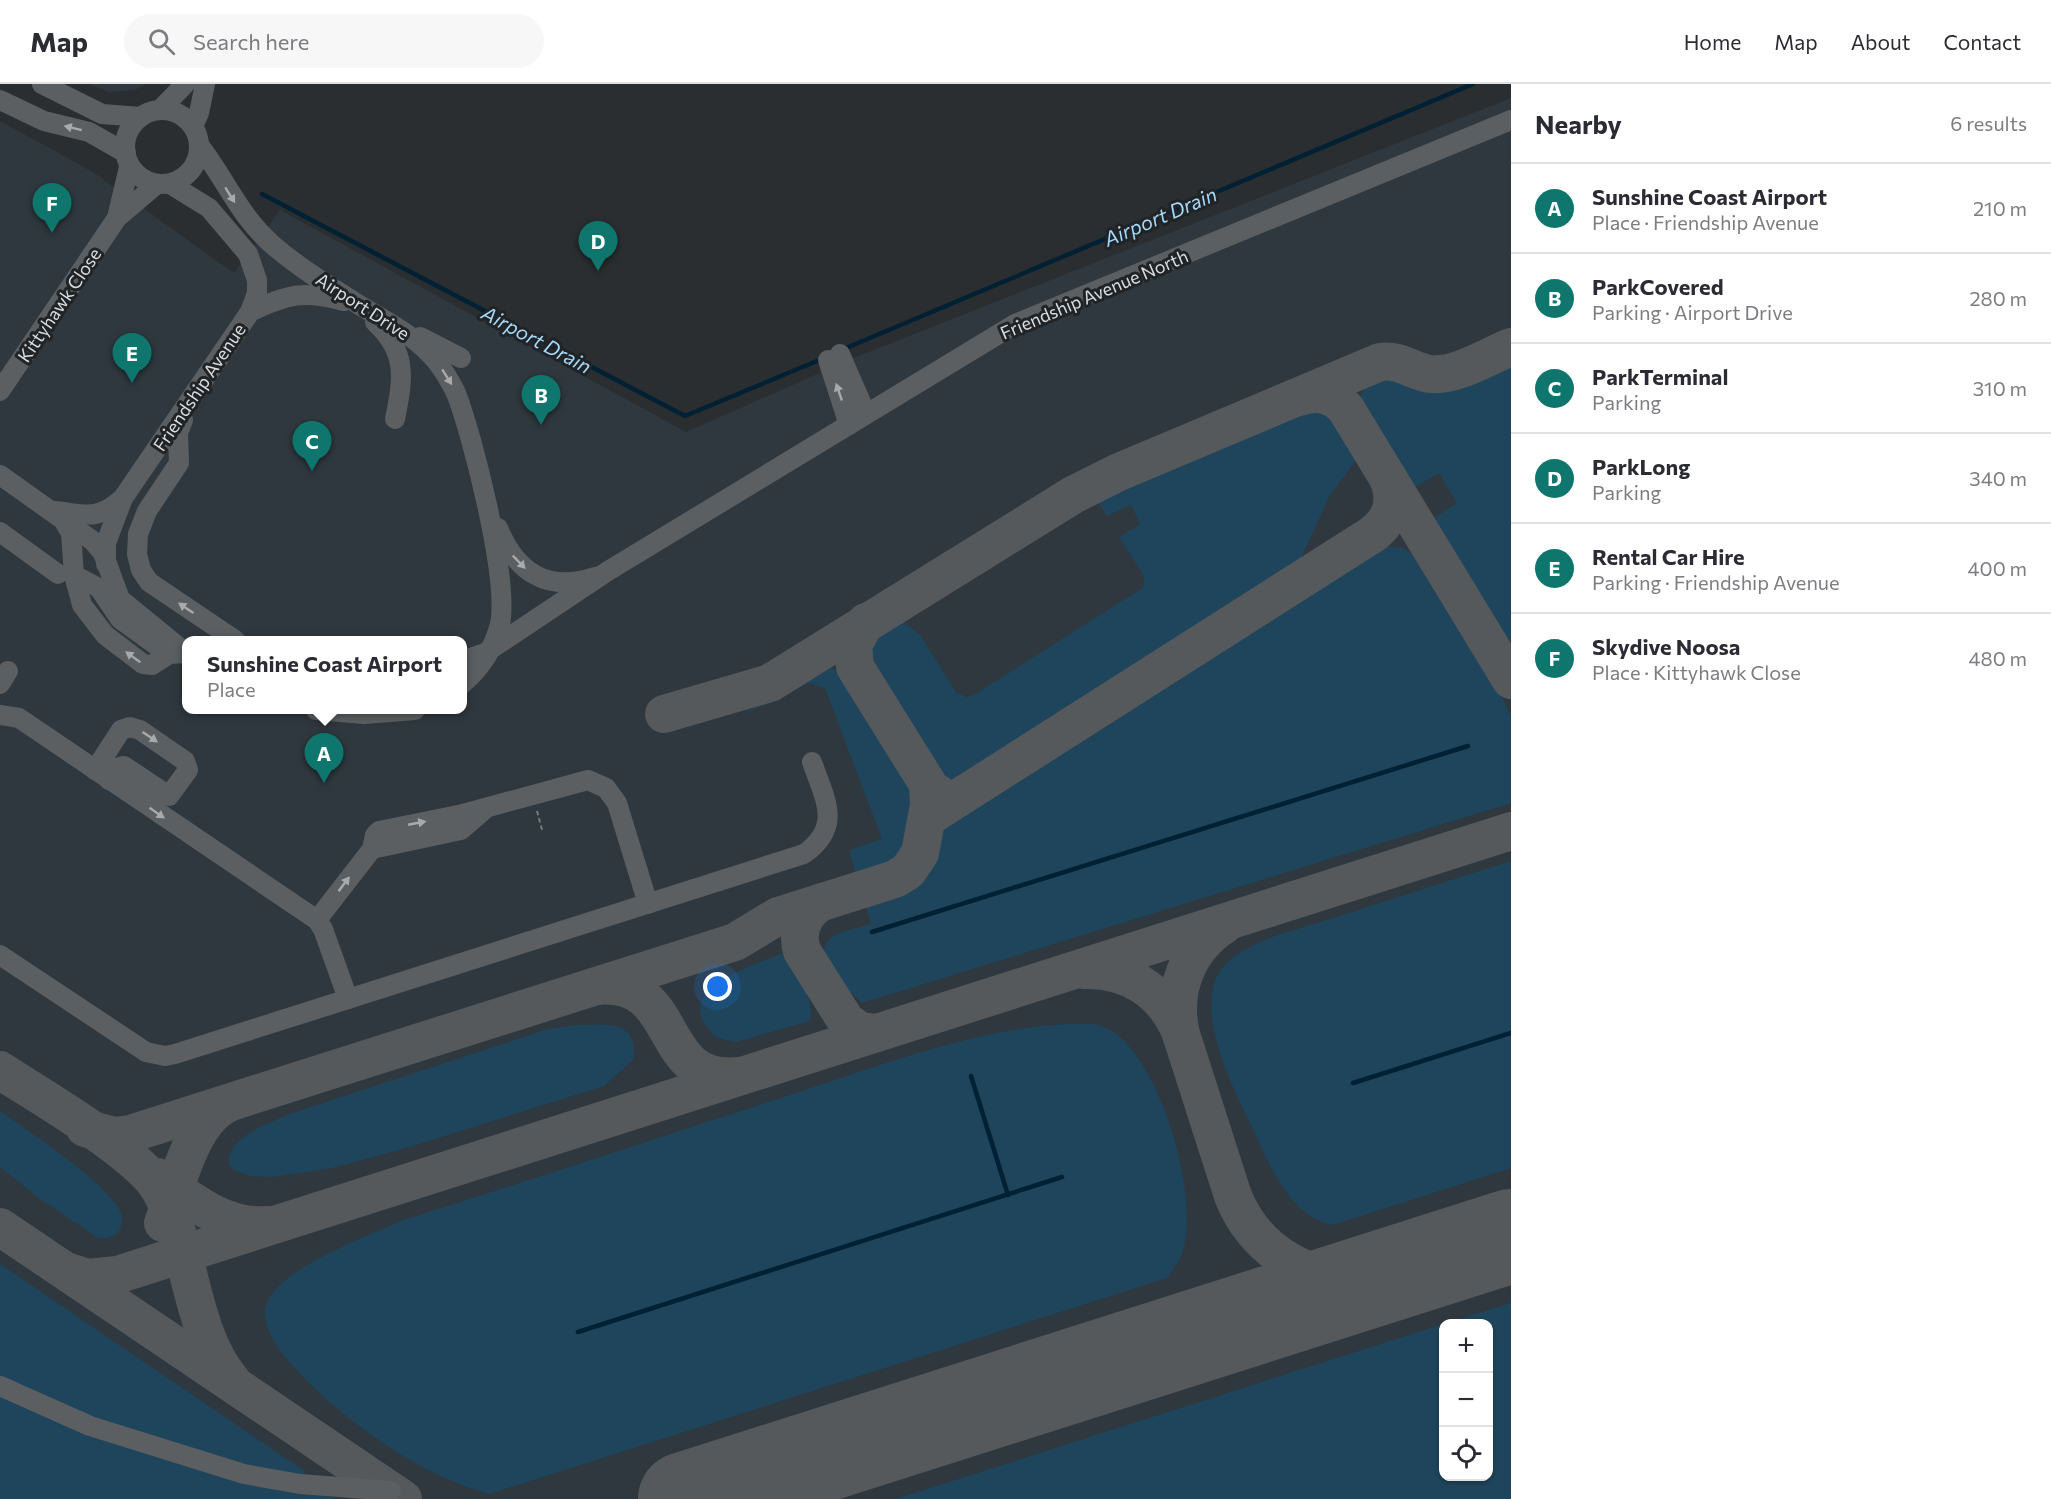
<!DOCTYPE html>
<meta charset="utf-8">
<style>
body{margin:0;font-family:Commissioner,sans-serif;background:#f7f7f7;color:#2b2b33}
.controls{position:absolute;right:18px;bottom:18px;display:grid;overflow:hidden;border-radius:12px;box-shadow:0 2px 4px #0004}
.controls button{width:54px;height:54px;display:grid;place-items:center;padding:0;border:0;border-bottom:2px solid #e1e1e2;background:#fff;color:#2b2b33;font:30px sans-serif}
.you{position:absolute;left:718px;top:903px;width:21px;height:21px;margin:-15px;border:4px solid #fff;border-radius:50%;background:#1a73e8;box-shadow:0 0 0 9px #1a73e833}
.badge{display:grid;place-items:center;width:39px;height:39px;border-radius:50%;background:#0f766e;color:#fff;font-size:20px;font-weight:700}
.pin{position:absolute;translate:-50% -50px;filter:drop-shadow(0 2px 3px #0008)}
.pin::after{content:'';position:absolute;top:32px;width:21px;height:18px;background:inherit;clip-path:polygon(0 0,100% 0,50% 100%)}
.popup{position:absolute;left:182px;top:552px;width:285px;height:78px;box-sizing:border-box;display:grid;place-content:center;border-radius:12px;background:#fff;filter:drop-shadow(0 2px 4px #0005);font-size:20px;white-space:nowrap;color:#7c7c81}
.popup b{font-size:22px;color:#2b2b33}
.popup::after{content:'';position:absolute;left:50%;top:100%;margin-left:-12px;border:12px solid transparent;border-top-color:#fff}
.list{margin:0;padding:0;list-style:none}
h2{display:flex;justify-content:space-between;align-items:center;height:78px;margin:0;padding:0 24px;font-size:26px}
h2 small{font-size:20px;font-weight:400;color:#7c7c81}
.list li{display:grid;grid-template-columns:39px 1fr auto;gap:18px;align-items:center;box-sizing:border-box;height:90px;padding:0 24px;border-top:2px solid #e1e1e2}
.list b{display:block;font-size:22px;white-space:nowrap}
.list p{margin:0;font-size:20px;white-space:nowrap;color:#7c7c81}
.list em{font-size:20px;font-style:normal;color:#7c7c81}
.icon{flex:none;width:33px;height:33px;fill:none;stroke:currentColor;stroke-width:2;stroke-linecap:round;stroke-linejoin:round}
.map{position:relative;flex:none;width:1511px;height:1415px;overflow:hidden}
header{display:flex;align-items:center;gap:36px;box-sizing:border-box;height:84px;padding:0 30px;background:#fff;border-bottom:2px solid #e1e1e2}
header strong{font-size:28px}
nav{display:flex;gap:33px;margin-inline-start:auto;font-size:21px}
.search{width:420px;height:54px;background:#f7f7f7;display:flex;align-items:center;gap:15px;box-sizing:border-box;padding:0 21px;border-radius:33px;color:#7c7c81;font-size:22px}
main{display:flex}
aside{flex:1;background:#fff}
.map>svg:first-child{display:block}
.built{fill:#2f383e;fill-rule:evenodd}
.green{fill:#1e455b}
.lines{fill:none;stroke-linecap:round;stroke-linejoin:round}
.stream{stroke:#002134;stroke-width:4.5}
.taxiway{stroke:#56595b;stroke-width:38}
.runway{stroke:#56595b;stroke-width:94}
.path{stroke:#797c7e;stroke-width:2;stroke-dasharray:4.5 3;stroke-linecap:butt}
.minor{stroke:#5b5f61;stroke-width:20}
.oneway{fill:#a8abad}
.labels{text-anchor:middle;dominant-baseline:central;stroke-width:6;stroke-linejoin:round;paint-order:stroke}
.street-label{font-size:18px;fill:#dbdddf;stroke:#202426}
.water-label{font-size:20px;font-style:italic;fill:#a6d9fa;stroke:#202426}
</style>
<header>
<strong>Map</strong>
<div class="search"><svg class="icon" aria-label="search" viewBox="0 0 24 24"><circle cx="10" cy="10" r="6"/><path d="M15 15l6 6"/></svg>Search here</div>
<nav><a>Home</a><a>Map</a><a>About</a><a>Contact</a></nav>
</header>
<main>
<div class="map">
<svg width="1511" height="1415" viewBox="0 0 1511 1415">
<rect width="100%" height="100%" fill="#2a2e30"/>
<g class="built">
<polygon points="89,0 146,0 135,6 108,8"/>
<path d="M1511,14v1401h-1511v-1378l93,51 141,101 46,-63 406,222 165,-73zM186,556h276v70h-276zM1444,1240h44v152h-44z"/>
</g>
<g class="green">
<path d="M1511,276v295l-82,-134 28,-18 -18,-30 -29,17 -49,-77c-3,-10 -1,-18 4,-26 17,-30 52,1 76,-1 24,-3 48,-17 70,-26z"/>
<path d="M1318,325l15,6 22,40 1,5 -27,37 -31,68 -11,14 -319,203 -18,2 -9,-4 -73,-115c-10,-26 10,-37 29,-49l23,19 36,57 10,5 8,-2 170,-108v-11l-25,-39 21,-13 -9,-19 -24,11 -13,-20 190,-80z"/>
<path d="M1382,462l21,2 19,13 61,97 28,58v87l-649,200c-13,-12 -54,-46 -31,-65 10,-8 28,-10 40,-14l-7,-24c56,-17 63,-19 74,-78l424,-269z"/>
<path d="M824,582l14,4 10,7 65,103c7,21 3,61 -13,77 -10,11 -30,15 -43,20l-8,-27 33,-11 -57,-151 -16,-5 -68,33 74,-48z"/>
<path d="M1511,777v307l-178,57c-46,-8 -65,-66 -83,-102 -18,-37 -48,-98 -36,-139 4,-15 16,-26 29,-33 28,-17 63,-24 94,-34 58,-19 116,-38 174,-56z"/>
<path d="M785,868c10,19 31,48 25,69l-74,21 -19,-4c-54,-48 35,-71 68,-86z"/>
<path d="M1094,940c9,3 18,5 25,12 44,39 78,153 65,210 -2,12 -10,23 -17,32l-678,216c-30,-8 -57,-21 -84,-37 -35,-20 -154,-107 -139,-152 12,-37 104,-70 138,-85 126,-40 251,-81 377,-122 95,-31 213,-78 313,-74z"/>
<path d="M577,941c28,-1 63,-5 56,35l-29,26 -201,63 -71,19 -59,9 -23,-1 -16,-6 -5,-6c-3,-27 44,-43 64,-51l255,-84z"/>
<path d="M0,1027c26,18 111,75 121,102 2,5 1,13 -2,18 -5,6 -14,8 -21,7l-59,-40 -39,-31z"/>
<polygon points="0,1180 306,1388 300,1393 279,1390 137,1350 0,1296"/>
<polygon points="1511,1219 1511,1415 896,1415 1443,1240 1444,1392 1488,1392 1488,1240 1446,1239"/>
<polygon points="0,1310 291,1406 340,1415 0,1415"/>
</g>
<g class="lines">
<g class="stream">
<polyline points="262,110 685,332 817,277"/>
<polyline points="846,264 1473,0"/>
<polyline points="872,848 1468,662"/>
<polyline points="971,992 1008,1111"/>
<polyline points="1353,999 1511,949"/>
<polyline points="578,1248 1062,1093"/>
</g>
<g class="taxiway">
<path d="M1299,313c20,-6 33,-3 47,12l165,271"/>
<polyline points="866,538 853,561 855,583 931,705 946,715"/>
<path d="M664,630l106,-31 303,-188 46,-23 261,-110c21,-3 31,9 50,12 26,3 58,-18 81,-27"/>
<path d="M927,734l446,-284c19,-15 24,-33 15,-56"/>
<path d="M822,818c-19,10 -26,29 -20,49l44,70 14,10 16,2"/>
<path d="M1224,841c-37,24 -53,66 -43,109l52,162c22,55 77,89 136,81 43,-5 100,-28 142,-41"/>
<path d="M1083,886c44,-2 80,21 97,61"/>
<path d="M597,902c87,-8 56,99 142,90"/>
<path d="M0,986c39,26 139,83 160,120 31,56 30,143 72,191"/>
<polyline points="85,1044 114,1052 130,1050 735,858 778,832 895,795 908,787 920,769 929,721 928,701"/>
<path d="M157,1093c33,22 67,52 110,48"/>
<path d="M163,1139c14,-36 27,-101 64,-119"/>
<polyline points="0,1143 403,1415"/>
<polyline points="66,1187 88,1194 117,1191 1511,747"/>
</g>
<polyline class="runway" points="685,1415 1511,1152"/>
<polyline class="path" points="537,727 542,746"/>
<g class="minor">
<polyline points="42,0 102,30 141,33"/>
<polyline points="0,16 44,37 89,48 126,69"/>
<polyline points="160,26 185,0"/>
<circle cx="162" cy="63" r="37"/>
<polyline points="193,42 199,29 205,0"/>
<path d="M199,61c28,36 39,70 76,102 26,22 57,41 86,59 28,17 55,30 76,56 7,9 14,21 19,31 17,44 53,186 44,231 -6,24 -19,44 -38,60"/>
<polyline points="170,100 209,124 248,170 257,196 257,209 250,228"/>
<polyline points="117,134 129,83"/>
<path d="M375,238c33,30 28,57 20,97"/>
<polyline points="420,253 461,274"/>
<polyline points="840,270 866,330"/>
<polyline points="828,276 849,341"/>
<polyline points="0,307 117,134 157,100"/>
<polyline points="183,336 178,349 179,379 147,427 138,450 137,470 141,486 149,498 235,556"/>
<polyline points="0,391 93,457 103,469 120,515 186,569"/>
<path d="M54,427c31,3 42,11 69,-13l127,-186c37,-18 54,-22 94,-11"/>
<polyline points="65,439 71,449 74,491 82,521 105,551 143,580 152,581 169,570 186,569"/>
<path d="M498,444c18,44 49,65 97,49"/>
<polyline points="0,448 58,490"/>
<polyline points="106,480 106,459 123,414"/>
<polyline points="74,491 99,504 120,535 164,567"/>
<polyline points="462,577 485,569 608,487 1015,240 1511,36"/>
<polyline points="0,600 8,587"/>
<polyline points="316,626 364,630 415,626"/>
<polyline points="0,631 19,634 317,836 323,845 348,915"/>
<polyline points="95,686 121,646 130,643 140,646 185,677 188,686 169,712 124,682 116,684 109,696"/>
<polyline points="372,765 461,746 483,727"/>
<polyline points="317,836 372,765 375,751 379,747 463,730 588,696 606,704 617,719 648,820"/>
<path d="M0,871l146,97 19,4 10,-2 629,-200c39,-28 21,-54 8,-92"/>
<polyline points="0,1302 90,1342 244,1390 300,1400 391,1407"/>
</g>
</g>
<defs><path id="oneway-solid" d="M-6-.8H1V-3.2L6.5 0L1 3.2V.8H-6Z" transform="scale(1.5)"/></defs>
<g class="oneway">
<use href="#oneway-solid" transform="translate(73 44) rotate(-166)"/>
<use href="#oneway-solid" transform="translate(230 111) rotate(58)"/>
<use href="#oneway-solid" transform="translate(447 293) rotate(58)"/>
<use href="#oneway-solid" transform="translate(839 308) rotate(-109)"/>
<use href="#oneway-solid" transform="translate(519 478) rotate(46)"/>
<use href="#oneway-solid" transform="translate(186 524) rotate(-146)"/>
<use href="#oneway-solid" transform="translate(133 573) rotate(-144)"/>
<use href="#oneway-solid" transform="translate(150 653) rotate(34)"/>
<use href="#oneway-solid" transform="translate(157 729) rotate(35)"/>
<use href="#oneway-solid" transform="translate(417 739) rotate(-11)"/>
<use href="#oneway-solid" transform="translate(344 800) rotate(-53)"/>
</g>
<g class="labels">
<g class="street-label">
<text transform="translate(1094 210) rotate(-23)">Friendship Avenue North</text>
<text transform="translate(59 221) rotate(-56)">Kittyhawk Close</text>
<text transform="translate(363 222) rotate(33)">Airport Drive</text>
<text transform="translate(199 303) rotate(-56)">Friendship Avenue</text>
</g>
<g class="water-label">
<text transform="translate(1160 132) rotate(-23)">Airport Drain</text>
<text transform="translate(537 255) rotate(28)">Airport Drain</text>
</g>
</g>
</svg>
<div class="controls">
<button>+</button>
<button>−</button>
<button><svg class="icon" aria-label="locate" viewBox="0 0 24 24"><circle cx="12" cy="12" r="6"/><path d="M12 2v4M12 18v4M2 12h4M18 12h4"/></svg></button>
</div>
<div class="you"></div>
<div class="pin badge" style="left:324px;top:699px">A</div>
<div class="popup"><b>Sunshine Coast Airport</b>Place</div>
<div class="pin badge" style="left:541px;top:341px">B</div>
<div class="pin badge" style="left:312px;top:387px">C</div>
<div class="pin badge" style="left:598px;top:187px">D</div>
<div class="pin badge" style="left:132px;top:299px">E</div>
<div class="pin badge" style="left:52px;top:149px">F</div>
</div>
<aside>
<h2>Nearby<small>6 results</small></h2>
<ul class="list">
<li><span class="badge">A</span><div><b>Sunshine Coast Airport</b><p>Place · Friendship Avenue</p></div><em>210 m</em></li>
<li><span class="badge">B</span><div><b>ParkCovered</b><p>Parking · Airport Drive</p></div><em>280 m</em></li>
<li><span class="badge">C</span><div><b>ParkTerminal</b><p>Parking</p></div><em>310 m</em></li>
<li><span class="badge">D</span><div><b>ParkLong</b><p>Parking</p></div><em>340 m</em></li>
<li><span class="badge">E</span><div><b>Rental Car Hire</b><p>Parking · Friendship Avenue</p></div><em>400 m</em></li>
<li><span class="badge">F</span><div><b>Skydive Noosa</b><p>Place · Kittyhawk Close</p></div><em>480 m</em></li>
</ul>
</aside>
</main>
